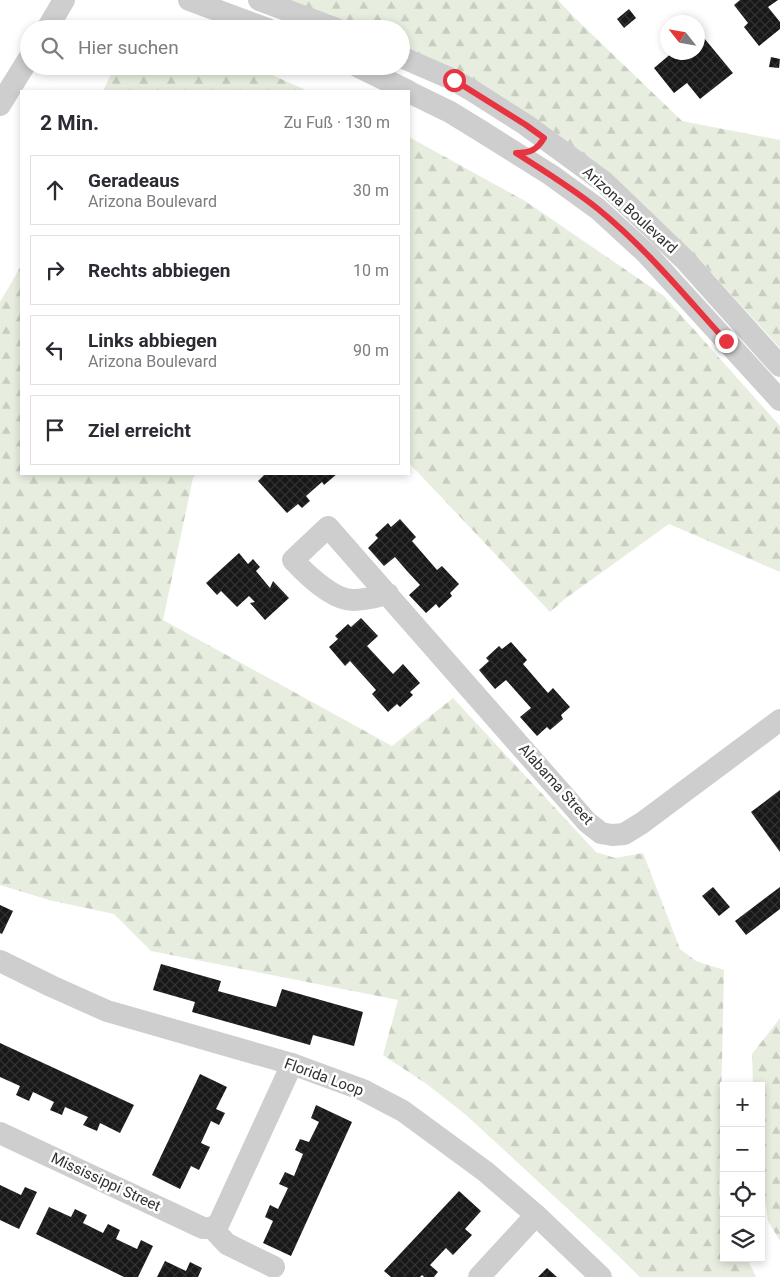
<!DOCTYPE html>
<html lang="de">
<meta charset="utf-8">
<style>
body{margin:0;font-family:Roboto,sans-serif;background:#f2f2f3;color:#2b2b33}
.controls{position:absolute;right:15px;bottom:15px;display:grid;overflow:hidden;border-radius:0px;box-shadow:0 2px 8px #0003}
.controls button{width:45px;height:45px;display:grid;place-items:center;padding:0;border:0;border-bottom:1px solid #e1e1e2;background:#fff;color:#2b2b33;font:25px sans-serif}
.compass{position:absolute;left:660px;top:15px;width:45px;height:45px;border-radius:50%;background:#fff;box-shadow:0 2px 8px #0003;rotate:301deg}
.stop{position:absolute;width:15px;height:15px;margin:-11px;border:4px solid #e73441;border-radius:50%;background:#fff}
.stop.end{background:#e73441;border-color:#fff;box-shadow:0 1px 5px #0008}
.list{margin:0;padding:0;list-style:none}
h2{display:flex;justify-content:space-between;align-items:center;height:65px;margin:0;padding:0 20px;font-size:21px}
h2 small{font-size:16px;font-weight:400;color:#7c7c81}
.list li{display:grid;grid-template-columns:32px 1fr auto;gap:15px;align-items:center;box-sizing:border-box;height:70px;margin:0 10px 10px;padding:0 10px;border:1px solid #e1e1e2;border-radius:0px}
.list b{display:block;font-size:19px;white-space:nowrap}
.list p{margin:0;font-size:16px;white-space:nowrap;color:#7c7c81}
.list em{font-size:16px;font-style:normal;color:#7c7c81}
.icon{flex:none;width:28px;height:28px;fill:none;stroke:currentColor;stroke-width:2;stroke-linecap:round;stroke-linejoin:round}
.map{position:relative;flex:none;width:780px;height:1277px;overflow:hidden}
.search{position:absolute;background:#fff;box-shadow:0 2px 8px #0003;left:20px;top:20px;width:390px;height:55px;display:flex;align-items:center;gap:12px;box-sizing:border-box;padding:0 18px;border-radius:28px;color:#7c7c81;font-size:19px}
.panel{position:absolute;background:#fff;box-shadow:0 2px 8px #0003;left:20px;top:90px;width:390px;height:385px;border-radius:0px}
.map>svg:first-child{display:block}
.forest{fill:url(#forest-firs)}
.building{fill:url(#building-cross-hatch)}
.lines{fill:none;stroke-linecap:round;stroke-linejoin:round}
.minor{stroke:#cecece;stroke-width:22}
.route{stroke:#e73441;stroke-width:6}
.labels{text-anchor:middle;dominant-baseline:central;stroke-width:5;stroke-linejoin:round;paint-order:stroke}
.street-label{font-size:15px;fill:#313131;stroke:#fff}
</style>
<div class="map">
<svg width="780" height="1277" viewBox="0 0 780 1277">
<defs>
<pattern id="forest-firs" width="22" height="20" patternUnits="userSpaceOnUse" patternTransform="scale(1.25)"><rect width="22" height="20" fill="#e7eedf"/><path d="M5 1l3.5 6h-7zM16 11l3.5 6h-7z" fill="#c7cdc0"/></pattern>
<pattern id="building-cross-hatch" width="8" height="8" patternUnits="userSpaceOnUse" patternTransform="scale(1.25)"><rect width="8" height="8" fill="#181818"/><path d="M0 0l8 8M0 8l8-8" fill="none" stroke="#313131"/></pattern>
</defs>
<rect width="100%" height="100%" fill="#fff"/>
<g class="forest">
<polygon points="284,0 558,0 575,18 682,121 780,140 780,348 707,268 602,175 401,51 401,29 356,29 328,15"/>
<polygon points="115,66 252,66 308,91 103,91"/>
<polygon points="409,137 525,201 664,296 780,426 780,572 669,524 566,598 550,612 409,463"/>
<polygon points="21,266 21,474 196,474 193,478 163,620 392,746 453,698 596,852 615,858 643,853 680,949 696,961 724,970 719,1195 724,1205 724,1258 747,1258 756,1277 640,1277 608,1246 466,1115 428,1085 383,1055 398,1000 151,951 114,914 49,900 0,885 0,302"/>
<polygon points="780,1018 780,1241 768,1221 761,1176 761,1086 753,1086 752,1054"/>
</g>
<g class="building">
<polygon points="740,0 778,0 768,7 780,22 780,29 759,46 744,27 748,23 734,5"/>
<polygon points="629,9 636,18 624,28 617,19"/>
<polygon points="699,32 733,73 700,99 687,83 674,93 654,68 673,52 698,52 698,33"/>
<polygon points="771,57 780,59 779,68 769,67"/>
<polygon points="265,474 337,474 324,485 322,482 306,496 310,501 302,508 298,504 287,513 258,481"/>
<polygon points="400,519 416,537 412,541 437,570 442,566 459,584 450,593 452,596 439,608 436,604 426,613 409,595 420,585 407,571 395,557 384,566 368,548 378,538 375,535 388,523 391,527"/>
<polygon points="239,553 248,564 253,559 260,567 256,571 270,588 273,581 289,598 265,620 250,603 255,602 249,596 237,607 221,591 217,595 206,583"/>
<polygon points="361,618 378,636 367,646 393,674 403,664 420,683 410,692 413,695 400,707 397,704 388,712 372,694 376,690 350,661 345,666 329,647 338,639 335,636 348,624 351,627"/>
<polygon points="511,642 527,660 523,664 548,693 553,688 570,707 561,715 563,719 550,730 547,727 537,736 520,717 531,708 506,680 495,689 479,670 489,661 486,658 499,646 502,649"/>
<polygon points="780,790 780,852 751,812"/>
<polygon points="713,887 730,907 719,916 702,896"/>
<polygon points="780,887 780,909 746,935 735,921"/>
<polygon points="0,905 13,911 2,934 0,933"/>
<polygon points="161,964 221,981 218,991 276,1007 282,989 363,1012 354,1046 313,1035 310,1045 192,1012 195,1002 153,990"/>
<polygon points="0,1043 134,1105 120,1133 100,1123 97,1131 83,1125 88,1117 65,1107 62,1115 50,1110 54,1102 33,1092 29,1101 16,1095 20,1086 0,1077"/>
<polygon points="200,1074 227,1087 216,1109 225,1113 219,1125 211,1121 201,1143 210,1147 199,1170 191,1166 180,1189 152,1175"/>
<polygon points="316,1105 352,1122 291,1256 263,1243 273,1221 265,1217 270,1205 278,1209 288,1188 279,1184 285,1172 294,1176 303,1154 295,1150 300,1139 309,1142 319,1122 311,1118"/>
<polygon points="0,1185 21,1195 25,1187 37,1192 19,1229 0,1220"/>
<polygon points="459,1191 481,1211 465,1229 472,1235 453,1255 446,1248 430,1265 438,1272 434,1277 424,1277 422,1275 420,1277 391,1277 384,1271"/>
<polygon points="49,1207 71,1217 75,1209 87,1215 83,1223 103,1233 108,1224 120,1230 116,1239 137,1249 141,1240 153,1246 138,1277 124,1277 36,1234"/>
<polygon points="165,1261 186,1271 190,1262 202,1268 198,1277 157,1277"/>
<polygon points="547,1268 557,1277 538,1277"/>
</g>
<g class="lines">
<g class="minor">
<polyline points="189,0 268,29"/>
<polyline points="259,0 337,29"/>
<polyline points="47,29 64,0"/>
<polyline points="401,57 454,80 471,90 526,125 604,182 684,259 780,366"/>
<polyline points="357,66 408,91"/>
<polyline points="409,92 450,112 481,131 551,175 598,209 647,254 780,400"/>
<polyline points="0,105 29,58"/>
<path d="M388,594c-12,3 -23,6 -35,6 -20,0 -47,-26 -60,-40l35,-33 259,295 14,11 11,2 12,-1 18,-11 138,-103"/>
<polyline points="0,961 51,986 107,1011 292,1064 363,1090 403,1111 486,1172 536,1215 601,1277"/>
<polyline points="0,1133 203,1228 212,1228 219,1223 292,1064"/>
<polyline points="212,1228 227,1244 274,1267"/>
<polyline points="479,1277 536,1215"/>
</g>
</g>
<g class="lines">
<path class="route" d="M454,80l72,45 18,13c-7,12 -14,15 -28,15 28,18 56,35 82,56 48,39 87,87 128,132"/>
</g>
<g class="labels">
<g class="street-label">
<text transform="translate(630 210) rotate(42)">Arizona Boulevard</text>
<text transform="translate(556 784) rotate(48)">Alabama Street</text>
<text transform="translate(324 1077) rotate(20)">Florida Loop</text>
<text transform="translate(106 1182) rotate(25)">Mississippi Street</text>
</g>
</g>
</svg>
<div class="controls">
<button>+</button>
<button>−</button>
<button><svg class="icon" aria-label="locate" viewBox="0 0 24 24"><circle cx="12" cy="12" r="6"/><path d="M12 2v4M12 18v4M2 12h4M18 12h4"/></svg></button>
<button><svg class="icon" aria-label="layers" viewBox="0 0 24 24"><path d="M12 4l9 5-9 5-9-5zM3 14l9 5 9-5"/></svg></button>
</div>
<svg class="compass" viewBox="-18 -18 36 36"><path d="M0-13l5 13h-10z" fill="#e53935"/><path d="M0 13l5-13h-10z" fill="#7c7c81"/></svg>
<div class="stop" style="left:454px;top:80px"></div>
<div class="stop end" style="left:726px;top:341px"></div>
<div class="search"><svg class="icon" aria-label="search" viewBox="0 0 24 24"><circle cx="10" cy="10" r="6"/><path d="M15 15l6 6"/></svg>Hier suchen</div>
<section class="panel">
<h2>2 Min.<small>Zu Fuß · 130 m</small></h2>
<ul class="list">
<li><svg class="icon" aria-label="ahead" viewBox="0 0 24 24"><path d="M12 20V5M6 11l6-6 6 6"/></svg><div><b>Geradeaus</b><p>Arizona Boulevard</p></div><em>30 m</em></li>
<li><svg class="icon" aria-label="right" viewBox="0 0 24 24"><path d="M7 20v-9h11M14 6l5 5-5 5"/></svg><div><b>Rechts abbiegen</b></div><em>10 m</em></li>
<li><svg class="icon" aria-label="left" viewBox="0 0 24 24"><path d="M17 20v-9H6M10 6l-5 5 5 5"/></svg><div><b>Links abbiegen</b><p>Arizona Boulevard</p></div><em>90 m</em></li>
<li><svg class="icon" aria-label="arrive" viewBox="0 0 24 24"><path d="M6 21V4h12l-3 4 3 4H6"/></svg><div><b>Ziel erreicht</b></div></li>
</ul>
</section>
</div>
